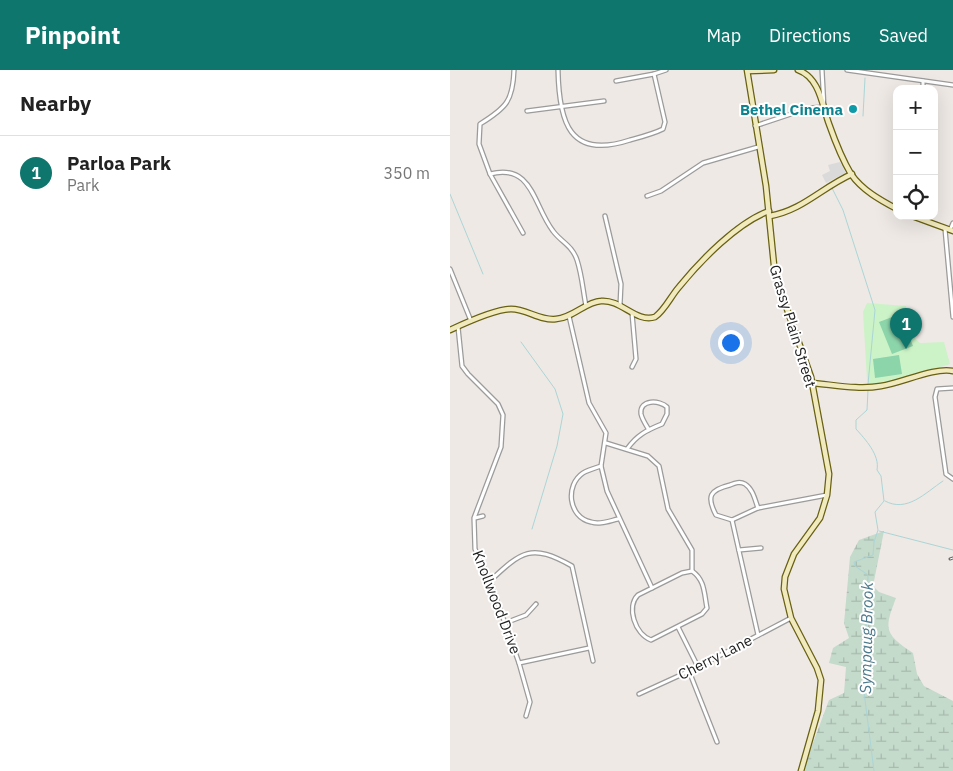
<!DOCTYPE html>
<meta charset="utf-8">
<style>
body{margin:0;font-family:"IBM Plex Sans",sans-serif;background:#f2f2f2;color:#222}
.controls{position:absolute;right:15px;top:15px;display:grid;overflow:hidden;border-radius:10px;box-shadow:0 5px 20px #0002}
.controls button{width:45px;height:45px;display:grid;place-items:center;padding:0;border:0;border-bottom:1px solid #e0e0e0;background:#fff;color:#222;font:25px sans-serif}
.you{position:absolute;left:280px;top:272px;width:18px;height:18px;margin:-12px;border:4px solid #fff;border-radius:50%;background:#1a73e8;box-shadow:0 0 0 8px #1a73e833}
.badge{display:grid;place-items:center;width:32px;height:32px;border-radius:50%;background:#0f766e;color:#fff;font-size:16px;font-weight:700}
.pin{position:absolute;translate:-50% -41px;filter:drop-shadow(0 1px 2px #0008)}
.pin::after{content:'';position:absolute;top:26px;width:18px;height:15px;background:inherit;clip-path:polygon(0 0,100% 0,50% 100%)}
.list{margin:0;padding:0;list-style:none}
h2{display:flex;justify-content:space-between;align-items:center;height:65px;margin:0;padding:0 20px;font-size:21px}
h2 small{font-size:16px;font-weight:400;color:#767676}
.list li{display:grid;grid-template-columns:32px 1fr auto;gap:15px;align-items:center;box-sizing:border-box;height:75px;padding:0 20px;border-top:1px solid #e0e0e0}
.list b{display:block;font-size:19px;white-space:nowrap}
.list p{margin:0;font-size:16px;white-space:nowrap;color:#767676}
.list em{font-size:16px;font-style:normal;color:#767676}
.icon{flex:none;width:28px;height:28px;fill:none;stroke:currentColor;stroke-width:2;stroke-linecap:round;stroke-linejoin:round}
.map{position:relative;flex:none;width:503px;height:701px;overflow:hidden}
header{display:flex;align-items:center;gap:30px;box-sizing:border-box;height:70px;padding:0 25px;background:#0f766e;color:#fff}
header strong{font-size:24px}
nav{display:flex;gap:28px;margin-inline-start:auto;font-size:18px}
main{display:flex}
aside{flex:1;background:#fff}
.map>svg:first-child{display:block}
.wetland{fill:url(#wetland-marsh)}
.park{fill:#ccf3c7}
.pitch{fill:#8cd4aa}
.parking{fill:#dadada}
.lines{fill:none;stroke-linecap:round;stroke-linejoin:round}
.stream{stroke:#abd5d6;stroke-width:1}
.street-casing{stroke:#9b9b9b;stroke-width:5.5}
.secondary-casing{stroke:#686012;stroke-width:7}
.street{stroke:#fff;stroke-width:3}
.secondary{stroke:#f2eabf;stroke-width:4.5}
.rail-casing{stroke:#6c6c6c;stroke-width:3}
.rail{stroke:#fff;stroke-width:1;stroke-dasharray:4;stroke-linecap:butt}
.culture-dot{fill:#0f9aa8;stroke:#fff;stroke-width:2}
.labels{text-anchor:middle;dominant-baseline:central;stroke-width:4;stroke-linejoin:round;paint-order:stroke}
.culture-label{font-size:15px;font-weight:bold;fill:#0d838f;stroke:#fff;text-anchor:end}
.street-label{font-size:15px;fill:#1e1e1e;stroke:#fff}
.water-label{font-size:16px;font-style:italic;fill:#4c7a8c;stroke:#fff}
</style>
<header>
<strong>Pinpoint</strong>
<nav><a>Map</a><a>Directions</a><a>Saved</a></nav>
</header>
<main>
<aside>
<h2>Nearby<small></small></h2>
<ul class="list">
<li><span class="badge">1</span><div><b>Parloa Park</b><p>Park</p></div><em>350 m</em></li>
</ul>
</aside>
<div class="map">
<svg width="503" height="701" viewBox="0 0 503 701">
<defs>
<pattern id="wetland-marsh" width="20" height="14" patternUnits="userSpaceOnUse" patternTransform="scale(1.25)"><rect width="20" height="14" fill="#c4dacb"/><path d="M1 5h8M5 5V1M11 12h8M15 12V8" fill="none" stroke="#a8bbae"/></pattern>
</defs>
<rect width="100%" height="100%" fill="#eee9e5"/>
<path class="wetland" d="M434,461l-11,55 6,6 17,6c-12,31 -12,36 17,55l4,21 7,12 29,15v70h-148l2,-12 22,-59 15,-7 2,-26 -17,-4 4,-15 16,-10 -5,-15 6,-66 9,-17z"/>
<polygon class="park" points="417,233 456,236 460,264 470,273 494,272 500,294 442,312 420,315 417,310 413,242"/>
<g class="pitch">
<polygon points="450,244 463,276 442,284 429,252"/>
<polygon points="449,285 452,304 425,308 423,289"/>
</g>
<polygon class="parking" points="390,92 396,103 376,113 372,105 380,101 378,95"/>
<g class="lines">
<g class="stream">
<polyline points="413,46 415,8"/>
<polyline points="382,118 393,140 425,240 418,314"/>
<polyline points="0,124 33,204"/>
<polyline points="71,272 105,319 113,344 107,376 82,459"/>
<path d="M418,320l-1,20 -11,10v9c9,10 24,26 21,41l4,6 3,25 -9,11 3,18 -4,12 -1,13 -19,7 1,4 13,9 -4,117 10,79"/>
<path d="M435,431c22,12 40,-8 58,-20"/>
<polyline points="429,461 503,480"/>
</g>
<defs>
<g id="street">
<path d="M64,0c-1,31 -8,38 -34,54l-1,20 11,30 33,59"/>
<path d="M108,0c1,52 11,90 72,70 11,-3 23,-6 33,-11l2,-7 -11,-48"/>
<polyline points="397,0 503,15"/>
<polyline points="166,11 204,4 216,0"/>
<polyline points="473,19 473,11"/>
<polyline points="77,41 154,31"/>
<polyline points="305,56 359,38 374,37 372,0"/>
<path d="M40,104c43,-11 43,31 63,57 8,11 19,14 24,29 5,15 6,31 9,46"/>
<polyline points="197,126 211,121 253,93 308,77"/>
<polyline points="155,146 171,214 170,235"/>
<polyline points="495,159 503,247"/>
<polyline points="500,160 503,153"/>
<polyline points="0,199 21,251"/>
<polyline points="119,246 139,333 156,363 151,396 157,421 202,518"/>
<polyline points="8,257 12,296 18,304 48,334 53,345 51,377 24,448 25,479 40,511 69,593 80,632 76,646"/>
<polyline points="182,297 186,289 182,243"/>
<polyline points="503,318 487,319 485,327 496,404 503,409"/>
<polyline points="156,373 198,386 209,396 218,439 242,480 242,501"/>
<path d="M177,379c10,-14 20,-19 35,-25l5,-10v-7c-7,-7 -28,-8 -26,7 1,5 5,11 8,16"/>
<path d="M151,396c-6,2 -13,4 -18,7 -18,12 -15,44 8,49 9,3 18,-1 27,-3"/>
<polyline points="25,448 33,446"/>
<polyline points="282,450 308,565"/>
<path d="M282,450l-16,-5c-10,-19 -6,-25 14,-30 5,-2 10,-4 15,-1 8,5 10,16 13,24"/>
<polyline points="282,450 308,438 377,425"/>
<polyline points="289,480 311,478"/>
<path d="M242,501c13,9 12,22 15,37l-5,6 -51,26c-16,-6 -25,-33 -13,-45l44,-22z"/>
<path d="M40,511c32,-30 41,-38 82,-15l21,95"/>
<polyline points="55,553 76,545 86,534"/>
<polyline points="228,557 248,597"/>
<polyline points="69,593 139,578"/>
<polyline points="239,601 267,672"/>
<polyline points="189,624 248,597 341,548"/>
</g>
<g id="secondary">
<polyline points="297,0 316,116 325,205 361,307 379,404 377,425 370,448 344,484 335,507 334,519 341,548 367,598 371,610 368,641 351,701"/>
<path d="M348,0c22,8 24,35 31,54 6,17 13,35 22,50 11,16 29,26 46,35"/>
<polyline points="298,1 324,0"/>
<path d="M320,146c33,-6 51,-28 82,-42"/>
<polyline points="462,146 503,161"/>
<path d="M0,260c15,-7 46,-21 61,-21 16,0 29,12 45,10 17,-1 29,-17 45,-18 20,-2 35,22 54,16 10,-7 16,-21 24,-30 22,-27 58,-64 90,-76"/>
<path d="M362,313c23,2 47,7 69,3 21,-3 53,-19 72,-15"/>
</g>
</defs>
<use href="#street" class="street-casing"/>
<use href="#secondary" class="secondary-casing"/>
<use href="#street" class="street"/>
<use href="#secondary" class="secondary"/>
<defs>
<polyline id="rail" points="500,489 503,488"/>
</defs>
<use href="#rail" class="rail-casing"/>
<use href="#rail" class="rail"/>
</g>
<circle class="culture-dot" cx="403" cy="39" r="5"/>
<g class="labels">
<g class="culture-label">
<text x="393" y="39">Bethel Cinema</text>
</g>
<g class="street-label">
<text transform="translate(343 256) rotate(73)">Grassy Plain Street</text>
<text transform="translate(47 532) rotate(69)">Knollwood Drive</text>
<text transform="translate(265 587) rotate(-27)">Cherry Lane</text>
</g>
<g class="water-label">
<text transform="translate(416 568) rotate(-89)">Sympaug Brook</text>
</g>
</g>
</svg>
<div class="controls">
<button>+</button>
<button>−</button>
<button><svg class="icon" aria-label="locate" viewBox="0 0 24 24"><circle cx="12" cy="12" r="6"/><path d="M12 2v4M12 18v4M2 12h4M18 12h4"/></svg></button>
</div>
<div class="you"></div>
<div class="pin badge" style="left:456px;top:279px">1</div>
</div>
</main>
